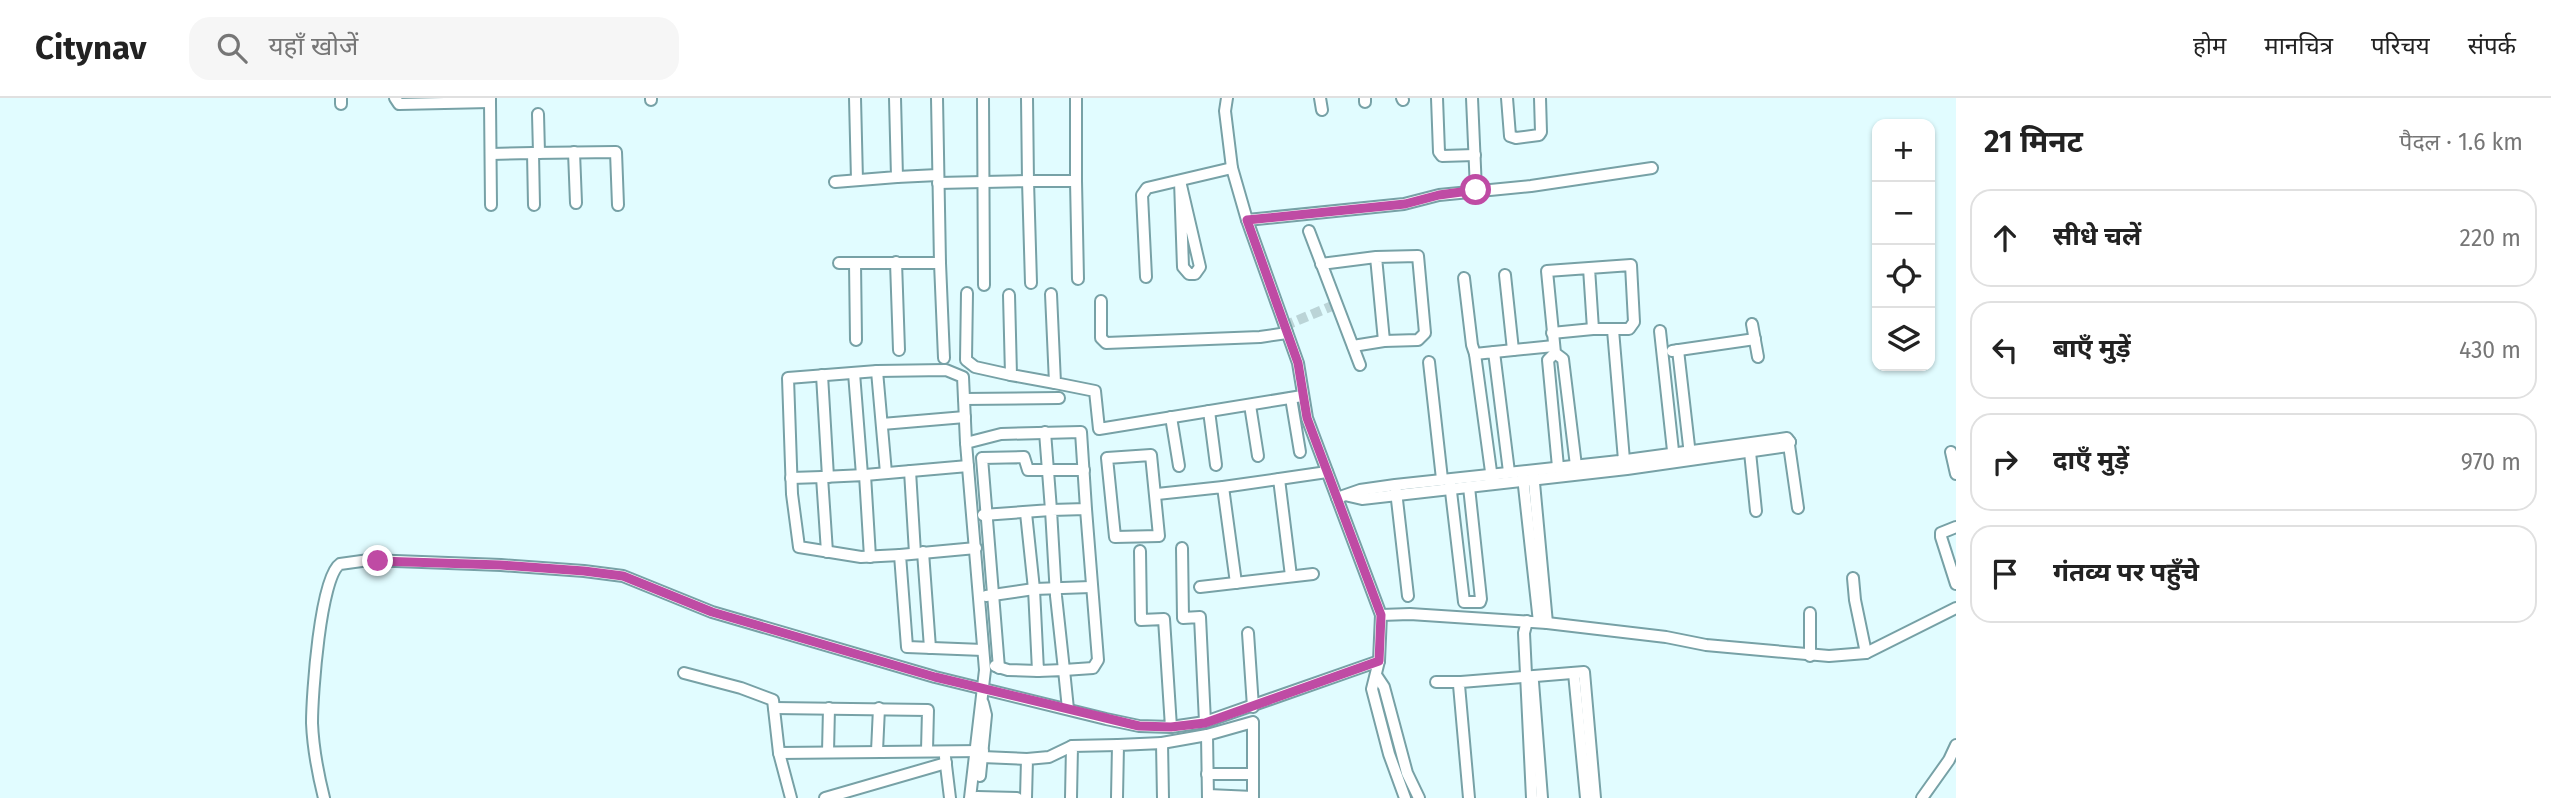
<!DOCTYPE html>
<html lang="hi">
<meta charset="utf-8">
<style>
body{margin:0;font-family:"Fira Sans","Noto Sans Devanagari",sans-serif;background:#f6f6f6;color:#222}
.controls{position:absolute;right:21px;top:21px;display:grid;overflow:hidden;border-radius:14px;box-shadow:0 2px 5px #0004}
.controls button{width:63px;height:63px;display:grid;place-items:center;padding:0;border:0;border-bottom:2px solid #e0e0e0;background:#fff;color:#222;font:35px sans-serif}
.stop{position:absolute;width:21px;height:21px;margin:-16px;border:5px solid #bf4ba4;border-radius:50%;background:#fff}
.stop.end{background:#bf4ba4;border-color:#fff;box-shadow:0 2px 7px #0008}
.list{margin:0;padding:0;list-style:none}
h2{display:flex;justify-content:space-between;align-items:center;height:91px;margin:0;padding:0 28px;font-size:30px}
h2 small{font-size:23px;font-weight:400;color:#767676}
.list li{display:grid;grid-template-columns:46px 1fr auto;gap:21px;align-items:center;box-sizing:border-box;height:98px;margin:0 14px 14px;padding:0 14px;border:2px solid #e0e0e0;border-radius:21px}
.list b{display:block;font-size:26px;white-space:nowrap}
.list em{font-size:23px;font-style:normal;color:#767676}
.icon{flex:none;width:38px;height:38px;fill:none;stroke:currentColor;stroke-width:2;stroke-linecap:round;stroke-linejoin:round}
.map{position:relative;flex:none;width:1956px;height:700px;overflow:hidden}
header{display:flex;align-items:center;gap:42px;box-sizing:border-box;height:98px;padding:0 35px;background:#fff;border-bottom:2px solid #e0e0e0}
header strong{font-size:33px}
nav{display:flex;gap:38px;margin-inline-start:auto;font-size:24px}
.search{width:490px;height:63px;background:#f6f6f6;display:flex;align-items:center;gap:18px;box-sizing:border-box;padding:0 24px;border-radius:21px;color:#767676;font-size:26px}
main{display:flex}
aside{flex:1;background:#fff}
.map>svg:first-child{display:block}
.lines{fill:none;stroke-linecap:round;stroke-linejoin:round}
.minor-tunnel{stroke:#bbd4d7;stroke-width:10;stroke-dasharray:10 5;stroke-linecap:butt}
.minor-casing{stroke:#77a1a6;stroke-width:14}
.minor{stroke:#fff;stroke-width:10}
.route{stroke:#bf4ba4;stroke-width:9}
</style>
<header>
<strong>Citynav</strong>
<div class="search"><svg class="icon" aria-label="search" viewBox="0 0 24 24"><circle cx="10" cy="10" r="6"/><path d="M15 15l6 6"/></svg>यहाँ खोजें</div>
<nav><a>होम</a><a>मानचित्र</a><a>परिचय</a><a>संपर्क</a></nav>
</header>
<main>
<div class="map">
<svg width="1956" height="700" viewBox="0 0 1956 700">
<rect width="100%" height="100%" fill="#e1fcff"/>
<g class="lines">
<polyline class="minor-tunnel" points="1284,228 1337,206"/>
<defs>
<g id="minor">
<polyline points="341,0 341,6"/>
<polyline points="395,0 399,6 490,4 490,0"/>
<polyline points="651,0 651,2"/>
<polyline points="855,0 857,82"/>
<polyline points="937,0 940,165"/>
<polyline points="983,0 984,187"/>
<polyline points="1027,0 1028,83 1076,83 1076,0"/>
<polyline points="1227,0 1225,13 1232,70 1247,122 1298,265 1307,320 1381,517 1379,563 1372,591 1389,656 1405,700"/>
<polyline points="1320,0 1322,12"/>
<polyline points="1365,0 1365,4"/>
<polyline points="1402,0 1403,2"/>
<polyline points="1437,0 1439,54 1442,58 1475,57"/>
<polyline points="1472,0 1476,92"/>
<polyline points="1507,0 1510,38 1516,40 1539,37 1541,34 1540,0"/>
<polyline points="490,4 491,107"/>
<polyline points="538,16 539,55"/>
<polyline points="574,54 576,105"/>
<polyline points="533,55 616,54 618,107"/>
<polyline points="491,56 533,55 534,107"/>
<polyline points="897,79 938,77"/>
<polyline points="1076,83 1078,181"/>
<polygon points="1180,83 1200,169 1195,176 1189,176 1183,169"/>
<polyline points="835,84 897,79 895,0"/>
<polyline points="938,85 1028,83 1031,185"/>
<polyline points="1247,122 1404,106 1439,97 1531,88 1652,70"/>
<polyline points="1309,133 1360,267"/>
<polyline points="896,164 899,252"/>
<polyline points="839,165 940,165 944,260"/>
<polyline points="855,165 856,242"/>
<polyline points="1321,166 1376,159 1384,243 1418,242 1425,235 1418,158 1376,159"/>
<polyline points="1505,177 1513,252"/>
<polyline points="1146,179 1142,97 1147,90 1232,70"/>
<polyline points="1464,180 1472,247 1475,256"/>
<polyline points="967,195 966,262 975,269 1011,277"/>
<polyline points="1051,196 1055,285 1095,293 1099,331 1302,298"/>
<polyline points="1009,197 1011,277 1055,285"/>
<polyline points="1101,203 1101,240 1106,245 1260,239 1287,235"/>
<polyline points="1752,226 1758,259"/>
<polyline points="1613,232 1624,362"/>
<polyline points="1660,233 1674,362"/>
<polyline points="1552,235 1593,231"/>
<polyline points="1353,248 1384,243"/>
<polyline points="1678,252 1690,357"/>
<polyline points="1672,253 1755,241"/>
<polyline points="1494,254 1554,248"/>
<polyline points="1555,255 1548,262 1558,369"/>
<polyline points="1429,264 1442,381"/>
<polyline points="877,273 886,375"/>
<polyline points="854,275 862,377"/>
<polyline points="822,277 828,379"/>
<polyline points="1291,300 1300,354"/>
<polyline points="964,301 1059,300"/>
<polyline points="1250,307 1258,358"/>
<polyline points="1209,313 1216,367"/>
<polyline points="1171,319 1179,368"/>
<polyline points="882,326 965,319"/>
<polyline points="1789,347 1798,410"/>
<polyline points="1750,354 1756,413"/>
<polyline points="1951,354 1956,376"/>
<polygon points="1151,357 1159,438 1115,439 1107,360"/>
<polyline points="910,373 915,455"/>
<polyline points="1533,374 1547,525"/>
<polyline points="1577,376 1563,261 1555,255 1547,173 1589,170 1593,231 1629,231 1634,224 1631,167 1589,170"/>
<polyline points="865,377 968,368"/>
<polyline points="822,379 865,377 870,459"/>
<polyline points="1523,379 1539,524"/>
<polyline points="791,380 822,379 827,454"/>
<polyline points="1279,381 1327,374"/>
<polyline points="1492,381 1475,256 1494,254 1509,374"/>
<polyline points="1450,385 1464,504 1480,504 1481,501 1469,389"/>
<polyline points="1223,389 1279,381 1291,478"/>
<polyline points="1396,393 1408,498"/>
<polyline points="1157,396 1223,389 1236,485"/>
<polyline points="1349,398 1362,401 1627,371 1788,348 1790,344"/>
<polyline points="1337,400 1360,392 1395,387 1619,363 1787,340 1790,344"/>
<polyline points="1026,415 1034,491 1038,573 1064,572 1068,611"/>
<polyline points="983,417 1051,412 1045,334"/>
<polyline points="1956,429 1941,435 1941,439 1956,486"/>
<polyline points="976,450 900,457 907,549 983,552"/>
<polyline points="923,454 930,550"/>
<polyline points="900,457 861,459 799,449 792,396 788,280 877,273 946,272 963,279 966,345"/>
<polyline points="1853,480 1855,502 1866,555"/>
<polyline points="1200,489 1313,476"/>
<polyline points="986,498 1034,491 1091,489"/>
<polyline points="1381,517 1410,516 1547,525 1666,539 1706,547 1829,558 1866,555 1956,510"/>
<polyline points="1527,523 1524,535 1532,700"/>
<polyline points="1248,535 1253,609"/>
<polyline points="1810,558 1810,515"/>
<polyline points="995,568 1008,572 1038,573"/>
<polyline points="999,570 982,360 1024,359 1028,372 1084,372"/>
<polyline points="684,575 741,590 773,602 779,655 983,653"/>
<polyline points="1574,575 1586,700"/>
<polyline points="1376,577 1384,589 1407,675 1419,700"/>
<polyline points="1436,584 1461,584"/>
<polyline points="1533,584 1542,700"/>
<polyline points="774,610 928,612 927,652"/>
<polyline points="1205,624 1379,563"/>
<polyline points="1171,629 1205,624 1200,519 1183,520 1182,450"/>
<polyline points="1162,645 1207,637"/>
<polyline points="877,653 879,610"/>
<polyline points="828,654 829,610"/>
<polyline points="779,655 791,700"/>
<polyline points="945,659 950,700"/>
<polyline points="982,659 1027,661"/>
<polyline points="1207,676 1253,676"/>
<polyline points="980,678 986,617 983,605"/>
<polyline points="1208,697 1253,699"/>
<polyline points="977,699 1017,700"/>
<path d="M324,700c-6,-24 -11,-51 -12,-75 0,-27 8,-146 28,-159l29,-4 132,5 83,6 39,5 89,36 223,65 171,42 33,7 32,1 -7,-108 -23,1 -1,-69"/>
<polyline points="825,700 946,665"/>
<polyline points="970,700 985,572 966,345 1001,336 1081,334 1086,411 1051,412 1056,498 1064,572 1093,570 1098,562 1086,411"/>
<polyline points="1026,700 1027,661 1049,659 1072,648"/>
<polyline points="1071,700 1072,648 1118,647"/>
<polyline points="1117,700 1118,647 1162,645 1163,700"/>
<polyline points="1208,700 1207,637 1253,624 1253,700"/>
<polyline points="1469,700 1459,587 1461,584 1584,574 1595,700"/>
<polyline points="1922,700 1949,662 1956,647"/>
</g>
</defs>
<use href="#minor" class="minor-casing"/>
<use href="#minor" class="minor"/>
</g>
<g class="lines">
<polyline class="route" points="378,463 501,467 584,473 623,478 712,514 935,579 1139,628 1171,629 1205,625 1379,563 1381,517 1307,320 1298,265 1247,122 1405,106 1439,97 1476,92"/>
</g>
</svg>
<div class="controls">
<button>+</button>
<button>−</button>
<button><svg class="icon" aria-label="locate" viewBox="0 0 24 24"><circle cx="12" cy="12" r="6"/><path d="M12 2v4M12 18v4M2 12h4M18 12h4"/></svg></button>
<button><svg class="icon" aria-label="layers" viewBox="0 0 24 24"><path d="M12 4l9 5-9 5-9-5zM3 14l9 5 9-5"/></svg></button>
</div>
<div class="stop" style="left:1476px;top:92px"></div>
<div class="stop end" style="left:378px;top:463px"></div>
</div>
<aside>
<h2>21 मिनट<small>पैदल · 1.6 km</small></h2>
<ul class="list">
<li><svg class="icon" aria-label="ahead" viewBox="0 0 24 24"><path d="M12 20V5M6 11l6-6 6 6"/></svg><div><b>सीधे चलें</b></div><em>220 m</em></li>
<li><svg class="icon" aria-label="left" viewBox="0 0 24 24"><path d="M17 20v-9H6M10 6l-5 5 5 5"/></svg><div><b>बाएँ मुड़ें</b></div><em>430 m</em></li>
<li><svg class="icon" aria-label="right" viewBox="0 0 24 24"><path d="M7 20v-9h11M14 6l5 5-5 5"/></svg><div><b>दाएँ मुड़ें</b></div><em>970 m</em></li>
<li><svg class="icon" aria-label="arrive" viewBox="0 0 24 24"><path d="M6 21V4h12l-3 4 3 4H6"/></svg><div><b>गंतव्य पर पहुँचे</b></div></li>
</ul>
</aside>
</main>
